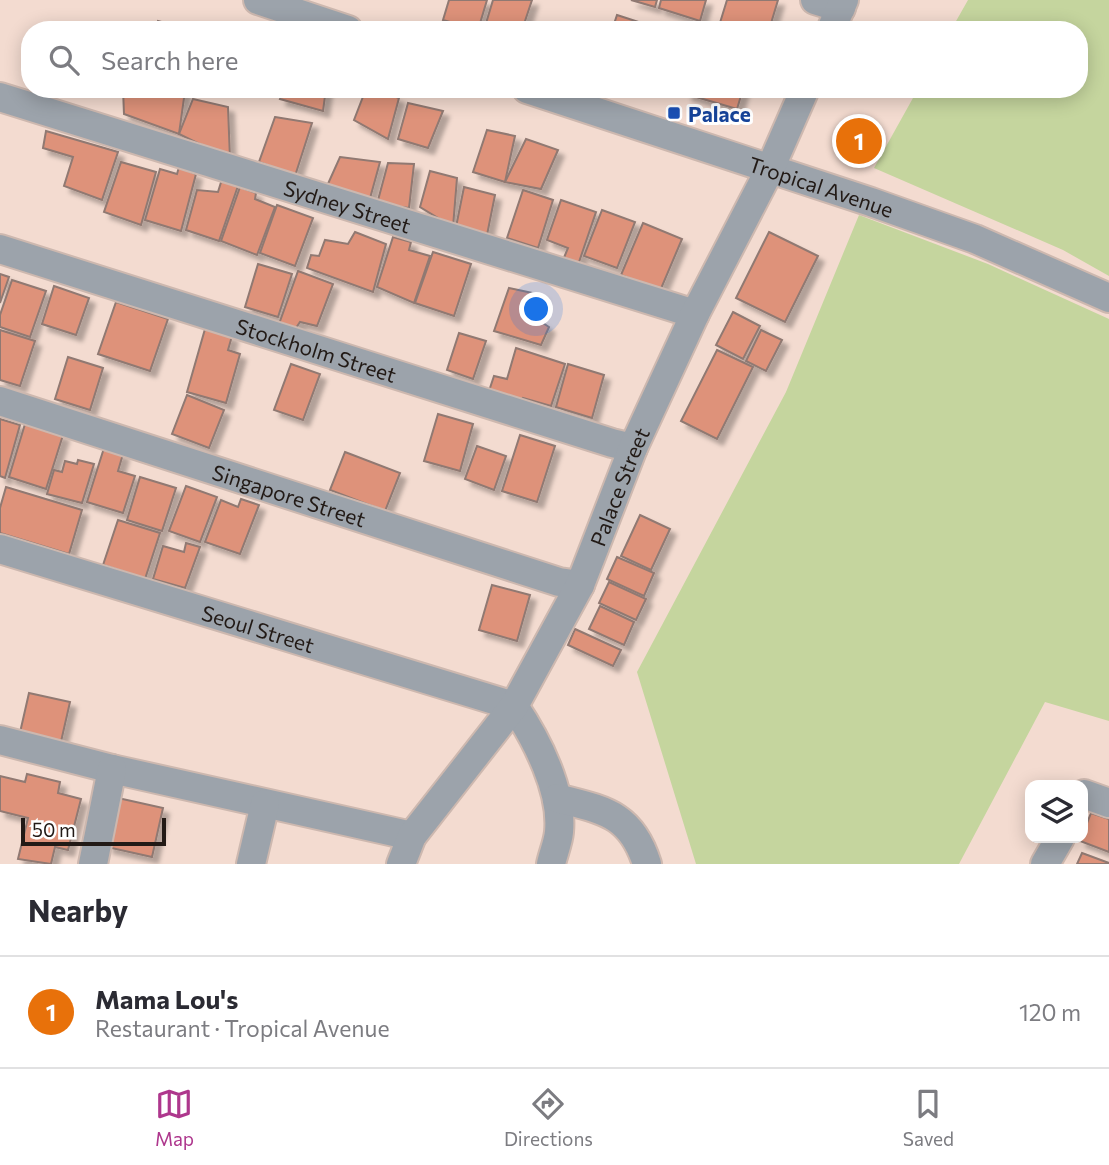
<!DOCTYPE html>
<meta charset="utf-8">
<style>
body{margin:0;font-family:Commissioner,sans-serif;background:#f7f7f7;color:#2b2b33}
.controls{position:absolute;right:21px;bottom:21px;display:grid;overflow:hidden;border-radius:14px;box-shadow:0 4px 18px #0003}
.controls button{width:63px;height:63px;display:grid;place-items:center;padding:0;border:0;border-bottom:2px solid #e1e1e2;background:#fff;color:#2b2b33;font:35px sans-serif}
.scale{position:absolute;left:21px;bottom:18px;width:145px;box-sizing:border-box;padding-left:7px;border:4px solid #221a16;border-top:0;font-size:19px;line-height:24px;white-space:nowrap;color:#221a16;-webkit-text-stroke:5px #fff;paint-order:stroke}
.you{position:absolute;left:537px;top:310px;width:24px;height:24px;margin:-18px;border:5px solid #fff;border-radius:50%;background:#1a73e8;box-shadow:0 0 0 10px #1a73e833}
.badge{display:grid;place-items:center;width:46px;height:46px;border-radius:50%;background:#ae378d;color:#fff;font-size:23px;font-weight:700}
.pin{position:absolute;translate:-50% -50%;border:4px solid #fff;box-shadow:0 2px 7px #0006}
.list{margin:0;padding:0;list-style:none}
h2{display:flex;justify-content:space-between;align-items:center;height:91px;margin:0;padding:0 28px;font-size:30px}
h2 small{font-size:23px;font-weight:400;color:#7c7c81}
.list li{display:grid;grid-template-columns:46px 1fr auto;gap:21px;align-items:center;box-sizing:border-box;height:112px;padding:0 28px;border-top:2px solid #e1e1e2}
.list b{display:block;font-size:26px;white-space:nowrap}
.list p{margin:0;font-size:23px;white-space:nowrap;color:#7c7c81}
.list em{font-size:23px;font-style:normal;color:#7c7c81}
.icon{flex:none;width:38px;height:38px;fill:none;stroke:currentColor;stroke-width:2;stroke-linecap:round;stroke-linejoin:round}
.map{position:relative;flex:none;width:1109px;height:864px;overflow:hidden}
.search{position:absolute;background:#fff;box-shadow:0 4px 18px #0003;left:21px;right:21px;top:21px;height:77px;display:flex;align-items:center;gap:18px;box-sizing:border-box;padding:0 24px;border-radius:28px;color:#7c7c81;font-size:26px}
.sheet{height:203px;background:#fff}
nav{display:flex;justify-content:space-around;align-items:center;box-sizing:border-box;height:98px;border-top:2px solid #e1e1e2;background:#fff;font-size:19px;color:#7c7c81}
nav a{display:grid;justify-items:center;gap:4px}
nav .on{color:#ae378d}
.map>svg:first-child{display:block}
.green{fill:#c5d59e}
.building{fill:#de927a;stroke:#907972;stroke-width:2;filter:url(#shadow)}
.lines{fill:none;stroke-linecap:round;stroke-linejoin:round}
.minor-casing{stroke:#cdb8af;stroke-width:32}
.minor{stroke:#9ca3ab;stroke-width:28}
.transit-dot{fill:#1a4fb4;stroke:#fff;stroke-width:2.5}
.labels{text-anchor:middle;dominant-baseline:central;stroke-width:6;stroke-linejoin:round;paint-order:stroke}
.transit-label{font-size:21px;font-weight:bold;fill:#164399;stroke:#fff;text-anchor:start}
.street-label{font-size:21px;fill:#221a16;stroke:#fff}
</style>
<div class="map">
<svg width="1109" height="864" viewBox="0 0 1109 864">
<defs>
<filter id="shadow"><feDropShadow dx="6" dy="6" stdDeviation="2" flood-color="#0004"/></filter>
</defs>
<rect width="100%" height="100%" fill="#f3dbd0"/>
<g class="green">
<polygon points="968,0 1109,0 1109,276 1063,250 874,168 918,89 1079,89 1079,30 951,30"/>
<polygon points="859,215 988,264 1109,319 1109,721 1045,702 959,864 696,864 637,672 786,392"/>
</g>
<g class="building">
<polygon points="449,0 487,0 478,30 443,20"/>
<polygon points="493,0 532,0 522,30 484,30"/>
<polygon points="631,0 657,0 655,7"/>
<polygon points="661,0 706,0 700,21 659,8"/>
<polygon points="727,0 778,0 769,30 733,30 719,26"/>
<polygon points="617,15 654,27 654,30 612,30"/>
<polygon points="158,21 190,30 156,30"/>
<polygon points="123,89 178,89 185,91 179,134 124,114"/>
<polygon points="284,89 326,89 323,111 280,99"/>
<polygon points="366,89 373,89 399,98 388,139 354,120"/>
<polygon points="688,89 743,89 737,109 686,94"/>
<polygon points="193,99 228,107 230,159 179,134"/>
<polygon points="408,103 443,111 428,148 398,139"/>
<polygon points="275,117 312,123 295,176 259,162"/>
<polygon points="487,130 515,136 505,182 473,172"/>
<polygon points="46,131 118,152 102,200 64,186 73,157 43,148"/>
<polygon points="526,139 558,150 541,189 505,182"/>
<polygon points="340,157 380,162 369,202 327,186"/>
<polygon points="121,162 156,172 141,225 104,212"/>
<polygon points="388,163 414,164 409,208 377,204"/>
<polygon points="179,167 196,174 181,231 145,220 160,169 177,174"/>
<polygon points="430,171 457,178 453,227 420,207"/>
<polygon points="222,179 239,183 219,241 186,230 197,190 218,192"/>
<polygon points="240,187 256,193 255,199 275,207 257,255 221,241"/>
<polygon points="464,187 495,195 486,240 455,232"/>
<polygon points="523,190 553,200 538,248 507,238"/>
<polygon points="561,200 596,212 578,265 563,260 568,248 547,240"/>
<polygon points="277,205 313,218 295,266 260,253"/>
<polygon points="602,210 635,222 617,268 584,256"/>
<polygon points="643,223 682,239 660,291 621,275"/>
<polygon points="355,232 386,244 373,292 307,268 311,255 319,256 325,240 348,244"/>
<polygon points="769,232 818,256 785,322 736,298"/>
<polygon points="393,237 411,242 409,250 430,256 414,303 377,287"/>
<polygon points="433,252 471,264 454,316 415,303"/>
<polygon points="258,264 292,274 278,317 245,307"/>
<polygon points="298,271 333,284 317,326 300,322 294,331 279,324"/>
<polygon points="0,274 9,277 0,303"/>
<polygon points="12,280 46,291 30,337 0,327 0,315"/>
<polygon points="54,286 89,298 76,335 42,324"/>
<polygon points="509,288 542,295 534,317 549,327 541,345 494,331"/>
<polygon points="116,302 168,319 150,371 98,354"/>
<polygon points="733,312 760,326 743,359 716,345"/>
<polygon points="205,329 232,336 228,350 240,354 226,403 187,392"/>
<polygon points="0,330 35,341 20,386 0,380"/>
<polygon points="761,330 782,340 766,371 746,361"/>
<polygon points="459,333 486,341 473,379 447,370"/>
<polygon points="516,348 565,364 551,406 523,398 521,403 488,394 494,376 507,379"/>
<polygon points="717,350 753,367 717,439 681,421"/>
<polygon points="68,357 103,368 90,410 55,399"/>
<polygon points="291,364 320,374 303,420 274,410"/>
<polygon points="568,364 604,375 592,418 556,407"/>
<polygon points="187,395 224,410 209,448 172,434"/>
<polygon points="438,414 473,424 460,471 424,461"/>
<polygon points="0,419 20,425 5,478 0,476"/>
<polygon points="25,424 63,435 46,489 9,477"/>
<polygon points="520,435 555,446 537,502 502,491"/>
<polygon points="477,446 506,456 494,490 465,479"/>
<polygon points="104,448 123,454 118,471 135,476 123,513 87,502"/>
<polygon points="345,452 400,473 385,511 330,490"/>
<polygon points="78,460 94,464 82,503 47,494 54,470 62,472 65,461 77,464"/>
<polygon points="140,477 176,488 162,531 127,520"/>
<polygon points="186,486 217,497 200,542 169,531"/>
<polygon points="6,487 82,510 69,554 0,533 0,508"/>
<polygon points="241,499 259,505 240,554 205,542 221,500 238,507"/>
<polygon points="640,515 670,529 651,570 621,556"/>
<polygon points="118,520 160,533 145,579 103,565"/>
<polygon points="186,543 200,547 185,588 153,579 163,546 184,552"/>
<polygon points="617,557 654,573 644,596 607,579"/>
<polygon points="609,582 646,599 636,620 599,603"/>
<polygon points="492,585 530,595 517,641 479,630"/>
<polygon points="600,606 634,622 624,645 589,629"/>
<polygon points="575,629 621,650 613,666 568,645"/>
<polygon points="29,693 70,702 60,746 19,737"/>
<polygon points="27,774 60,782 58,793 81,799 68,850 55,847 51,864 18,859 28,818 0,811 0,776 25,782"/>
<polygon points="118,798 163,808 152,857 107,847"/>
<polygon points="1091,813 1109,819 1109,852 1080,841"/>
<polygon points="1082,853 1109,863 1109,864 1077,864"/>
</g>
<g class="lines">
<defs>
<g id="minor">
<polyline points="258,0 348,30"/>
<polyline points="815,0 841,8"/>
<polyline points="831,30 844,0"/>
<path id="s1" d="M527,89l344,113 104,37 134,59"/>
<path id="s2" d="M0,97l695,217"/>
<path id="s3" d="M0,249l612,194 21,5"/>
<path id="s4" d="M0,401l559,181 21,3"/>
<path id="s5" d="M0,549l514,157c23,34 49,85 45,126 -1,11 -6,22 -8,32"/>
<polyline points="0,740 112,769 412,836"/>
<polyline points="1083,797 1084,794 1109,803"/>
<path d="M557,798c46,12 74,15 90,66"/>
<polyline points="93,864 112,769"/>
<polyline points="251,864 265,804"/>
<path id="s6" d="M401,864l11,-28 102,-130 66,-121 53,-137 62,-134 75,-145 35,-80"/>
<polyline points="1045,864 1060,838"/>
</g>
</defs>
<use href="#minor" class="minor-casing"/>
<use href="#minor" class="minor"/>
</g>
<rect class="transit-dot" x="667" y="106" width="14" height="14" rx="3.5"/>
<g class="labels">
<g class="transit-label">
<text x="688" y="113">Palace</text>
</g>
<g class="street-label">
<text stroke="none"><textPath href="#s1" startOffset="310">Tropical Avenue</textPath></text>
<text stroke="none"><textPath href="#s2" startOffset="364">Sydney Street</textPath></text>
<text stroke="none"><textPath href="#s3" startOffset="332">Stockholm Street</textPath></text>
<text stroke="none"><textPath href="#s6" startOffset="439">Palace Street</textPath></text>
<text stroke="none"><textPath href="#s4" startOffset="304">Singapore Street</textPath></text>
<text stroke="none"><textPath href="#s5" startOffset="270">Seoul Street</textPath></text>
</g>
</g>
</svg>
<div class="controls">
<button><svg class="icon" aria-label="layers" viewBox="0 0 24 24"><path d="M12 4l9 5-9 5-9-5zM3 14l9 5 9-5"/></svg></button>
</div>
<div class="scale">50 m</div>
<div class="you"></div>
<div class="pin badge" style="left:859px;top:141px;background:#e8710a">1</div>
<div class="search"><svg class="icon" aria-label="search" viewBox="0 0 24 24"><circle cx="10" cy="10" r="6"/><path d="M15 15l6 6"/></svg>Search here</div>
</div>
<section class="sheet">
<h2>Nearby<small></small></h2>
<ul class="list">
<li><span class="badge" style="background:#e8710a">1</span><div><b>Mama Lou's</b><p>Restaurant · Tropical Avenue</p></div><em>120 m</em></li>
</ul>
</section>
<nav>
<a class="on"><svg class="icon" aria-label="map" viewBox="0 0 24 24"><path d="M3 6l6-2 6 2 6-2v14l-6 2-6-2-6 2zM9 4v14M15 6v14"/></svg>Map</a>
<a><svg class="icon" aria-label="directions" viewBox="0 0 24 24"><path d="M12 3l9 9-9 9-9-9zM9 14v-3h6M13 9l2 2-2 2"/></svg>Directions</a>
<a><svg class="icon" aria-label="saved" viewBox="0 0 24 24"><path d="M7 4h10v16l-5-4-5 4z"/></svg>Saved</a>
</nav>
